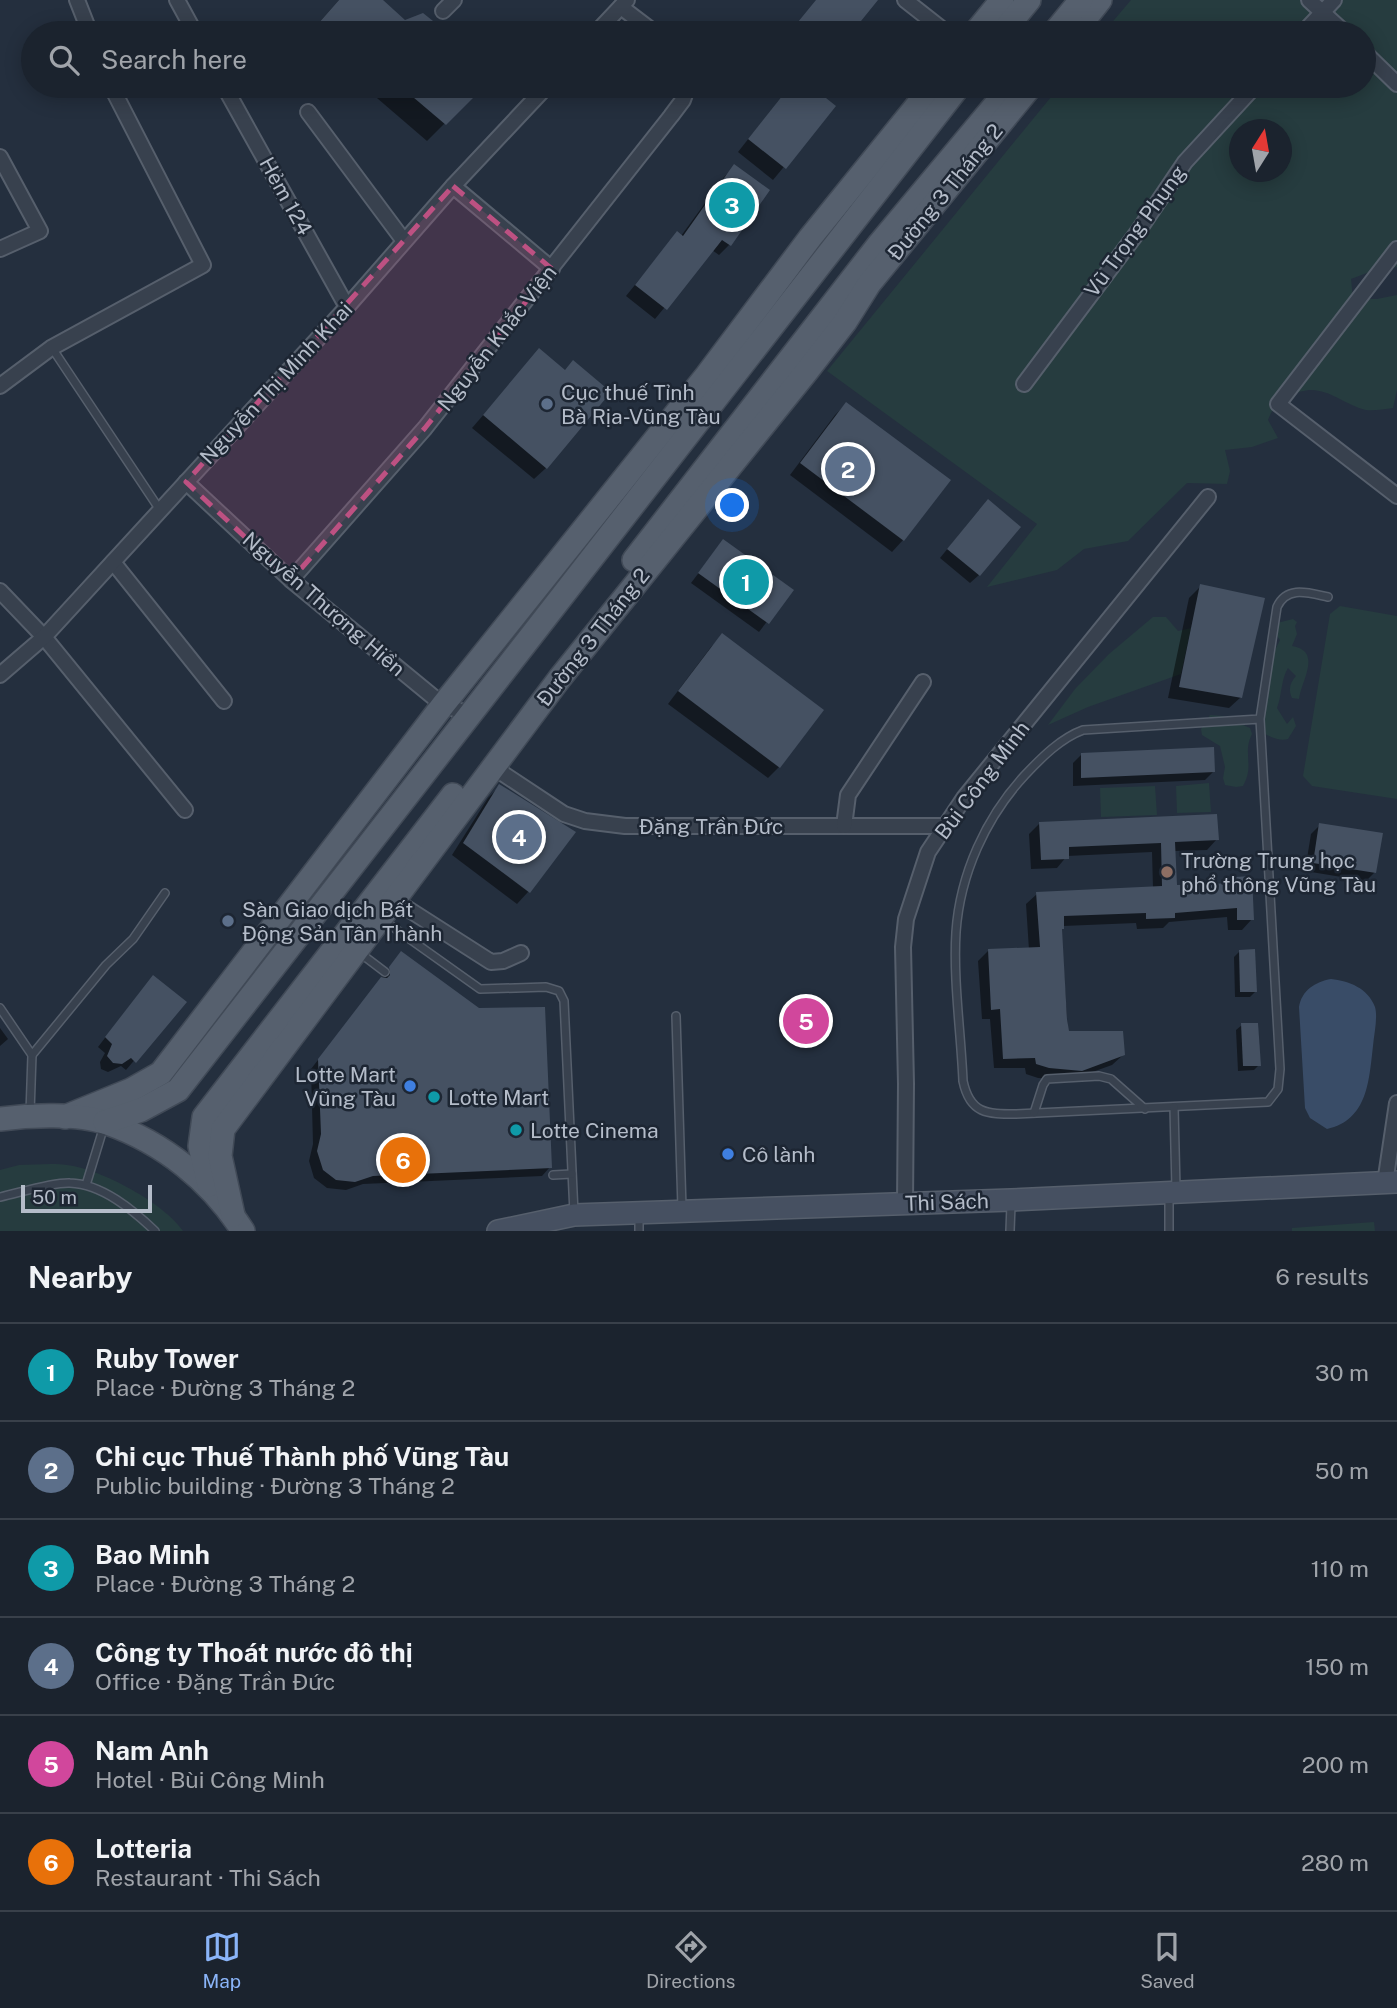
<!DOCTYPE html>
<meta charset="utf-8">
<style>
body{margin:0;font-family:"Public Sans",sans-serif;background:#282f3a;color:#f1f3f6}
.compass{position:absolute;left:1229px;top:119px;width:63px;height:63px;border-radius:50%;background:#1b232e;box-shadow:0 4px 18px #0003;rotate:11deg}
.scale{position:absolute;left:21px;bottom:18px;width:131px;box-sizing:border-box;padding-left:7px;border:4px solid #b4bcc9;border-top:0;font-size:19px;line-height:24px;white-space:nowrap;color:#b4bcc9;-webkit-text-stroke:5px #1d2633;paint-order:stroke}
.you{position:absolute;left:733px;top:506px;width:24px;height:24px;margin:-18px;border:5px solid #fff;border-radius:50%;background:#1a73e8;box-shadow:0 0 0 10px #1a73e833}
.badge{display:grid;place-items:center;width:46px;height:46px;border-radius:50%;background:#8ab4f8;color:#fff;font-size:23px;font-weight:700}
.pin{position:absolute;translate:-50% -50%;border:4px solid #fff;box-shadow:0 2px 7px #0006}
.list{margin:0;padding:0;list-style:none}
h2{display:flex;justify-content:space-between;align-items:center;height:91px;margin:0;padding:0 28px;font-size:30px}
h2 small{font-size:23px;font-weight:400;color:#a0a4aa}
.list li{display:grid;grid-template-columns:46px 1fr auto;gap:21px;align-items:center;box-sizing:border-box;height:98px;padding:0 28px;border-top:2px solid #39404a}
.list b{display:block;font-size:26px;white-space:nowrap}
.list p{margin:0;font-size:23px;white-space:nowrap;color:#a0a4aa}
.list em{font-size:23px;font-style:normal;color:#a0a4aa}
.icon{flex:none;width:38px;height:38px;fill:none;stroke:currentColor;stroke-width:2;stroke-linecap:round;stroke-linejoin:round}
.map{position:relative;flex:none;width:1397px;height:1231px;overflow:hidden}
.search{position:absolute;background:#1b232e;box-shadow:0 4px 18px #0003;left:21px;right:21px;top:21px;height:77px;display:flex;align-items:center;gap:18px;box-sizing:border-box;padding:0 24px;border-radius:38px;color:#a0a4aa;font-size:26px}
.sheet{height:679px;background:#1b232e}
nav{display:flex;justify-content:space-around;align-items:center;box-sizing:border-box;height:98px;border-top:2px solid #39404a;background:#1b232e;font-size:19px;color:#a0a4aa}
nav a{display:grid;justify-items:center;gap:4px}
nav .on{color:#8ab4f8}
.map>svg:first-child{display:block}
.green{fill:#263c3f;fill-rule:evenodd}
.water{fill:#394c67}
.shadow{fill:#0007}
.building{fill:#455162}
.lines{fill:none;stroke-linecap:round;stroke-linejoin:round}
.lane-casing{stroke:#565f6c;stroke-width:10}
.street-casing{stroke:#565f6c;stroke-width:18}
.secondary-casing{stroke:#565f6c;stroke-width:24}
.primary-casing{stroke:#414a57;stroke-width:26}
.lane{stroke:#38414e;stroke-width:7}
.street{stroke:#38414e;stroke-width:14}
.secondary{stroke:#465061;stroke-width:21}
.primary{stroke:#56606e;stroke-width:23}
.marked{fill:#bd5182;fill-opacity:0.2;stroke:#bd5182;stroke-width:5;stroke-dasharray:14 9;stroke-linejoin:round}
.service-dot{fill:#5c6f8a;stroke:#1d2633;stroke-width:2.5}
.education-dot{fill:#8d6e63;stroke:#1d2633;stroke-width:2.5}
.shop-dot{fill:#3f7fe0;stroke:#1d2633;stroke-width:2.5}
.culture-dot{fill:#0f9aa8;stroke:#1d2633;stroke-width:2.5}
.labels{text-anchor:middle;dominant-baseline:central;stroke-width:5;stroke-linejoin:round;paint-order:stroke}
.street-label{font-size:21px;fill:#b4bcc9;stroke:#1d2633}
.poi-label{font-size:21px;fill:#b4bcc9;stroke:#1d2633;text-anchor:start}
</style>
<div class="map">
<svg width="1397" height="1231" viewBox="0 0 1397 1231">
<rect width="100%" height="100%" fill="#242f3e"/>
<g class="green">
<path d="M1131,0h266v267l-25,4 -21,8 2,20h24l20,-4v95l-4,18c-8,1 -19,3 -27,2 -28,-7 -46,-32 -77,-13 -12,7 -16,10 -21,23l10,18 -26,9 -27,3 5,21 -3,13 -40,-1 -59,58 -44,8 -27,21 -70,17 50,-63 -210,-153 233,-285h304v-53h-261zM1240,130h42v42h-42z"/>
<polygon points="1340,606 1397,616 1397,799 1312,786 1303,776 1330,614"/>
<polygon points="1153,617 1166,617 1178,631 1191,628 1181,674 1088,707 1048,725 1075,689 1109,654"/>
<path d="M1293,619l4,3 -2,4 2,8 -5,12c31,5 9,35 7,53l-7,-1c-4,-9 -2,-15 4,-22l-8,-8c-7,11 -6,27 -11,40l10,16 6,-7 3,9 -8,13c-10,3 -22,-4 -31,-10l10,-40 -6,-10 19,-39 -5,-7 2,-10z"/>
<path d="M1210,715l13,1 27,12 2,6c-10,20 3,31 -9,52l-7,1 -11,-2 -2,-7 2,-11 -5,-21 -18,-11 -1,-6z"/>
<polygon points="1209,783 1211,812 1177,813 1176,786"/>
<polygon points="1155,786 1157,815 1101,817 1100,788"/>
<path d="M19,1165c15,0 33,-2 48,0 34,4 97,38 116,66h-183v-61z"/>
<polygon points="1374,1222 1375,1231 1292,1231 1292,1228"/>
</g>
<path class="water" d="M1331,979c18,2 37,9 44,28 3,11 -1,27 -2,39 -4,34 -5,74 -46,83l-17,-11 -5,-10 -6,-101c3,-17 16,-25 32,-28z"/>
<g class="shadow">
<polygon points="339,0 380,0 405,22 423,15 446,33 310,33"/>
<polygon points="336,86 359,86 346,95"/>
<polygon points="363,86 482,86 427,141"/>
<polygon points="790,86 808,86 834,106 773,180 738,152"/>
<polygon points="734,167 729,245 719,255 712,250 655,319 626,296 668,244 681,236 724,177"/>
<polygon points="539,351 546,468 534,479 472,428"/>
<polygon points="846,404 948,481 903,540 892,552 790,475 835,415"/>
<polygon points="979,510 979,575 970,583 940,558"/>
<polygon points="723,541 791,590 759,632 691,583"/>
<polygon points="1201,586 1241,697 1229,708 1168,698 1189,598"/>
<polygon points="722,636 779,767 768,778 668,704 711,647"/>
<polygon points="1082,754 1213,772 1205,780 1073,786 1073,763"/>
<polygon points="500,786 574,832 528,892 517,904 452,855 488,798"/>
<polygon points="1039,824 1217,839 1207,850 1174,851 1176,887 1230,885 1236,878 1252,919 1242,930 1228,930 1227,917 1169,922 1163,928 1137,929 1136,923 1063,926 1061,930 1068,1032 1123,1055 1112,1065 1070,1080 1038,1078 1026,1074 1025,1068 994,1068 990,1019 982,1019 978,961 988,951 1029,950 1026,904 1037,894 1153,888 1152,852 1067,856 1057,868 1031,869 1029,834"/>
<polygon points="1320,825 1375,872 1366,881 1305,871 1311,834"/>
<polygon points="1240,951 1256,991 1250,997 1235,997 1234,957"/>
<polygon points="401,953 550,1167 542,1176 363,1184 346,1190 327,1188 314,1178 309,1161 313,1144 311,1069"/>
<polygon points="145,986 184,1002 126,1070 121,1066 108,1072 101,1069 100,1062 105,1053 98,1047"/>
<polygon points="1242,1025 1259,1065 1254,1070 1238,1071 1236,1030"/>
<polygon points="0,1028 8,1039 0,1046"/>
</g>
<g class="building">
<polygon points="339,0 383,0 405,20 423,13 448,33 310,33"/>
<polygon points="816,0 878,0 861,21 876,33 789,33"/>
<polygon points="400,86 485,86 446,125"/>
<polygon points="790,86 811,86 836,106 786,169 748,139"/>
<polygon points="734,164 770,190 731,246 722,240 667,310 635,285 677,231 683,236"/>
<polygon points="539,348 565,370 573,360 611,392 547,469 483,415"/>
<polygon points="846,402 951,480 904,541 800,463"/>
<polygon points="988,499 1021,527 980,576 947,549"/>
<polygon points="723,539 794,590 769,624 698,573"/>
<polygon points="1200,584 1265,598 1242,698 1179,687"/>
<polygon points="722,633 824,710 780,768 678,691"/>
<polygon points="1214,747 1215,772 1081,778 1081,753"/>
<polygon points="499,784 576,832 530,893 463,843"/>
<polygon points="1217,814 1219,840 1175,842 1177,885 1235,883 1235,877 1252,876 1254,920 1237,920 1237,908 1175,913 1175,918 1146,919 1146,913 1064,916 1064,929 1062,929 1067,1019 1069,1031 1123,1031 1125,1055 1082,1071 1049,1068 1036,1064 1035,1058 1003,1059 1000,1009 991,1010 988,949 1040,947 1036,892 1162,886 1161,843 1069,847 1069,859 1041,860 1039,822"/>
<polygon points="1319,823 1383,833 1376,873 1313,863"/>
<polygon points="1255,949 1257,992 1240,992 1239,950"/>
<polygon points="401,951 479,1008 545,1007 552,1168 373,1176 355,1182 336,1180 323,1170 317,1151 321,1134 318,1059 381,977 387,978 390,975 389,967"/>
<polygon points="153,975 187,1002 136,1063 131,1058 122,1064 113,1063 107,1056 112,1044 105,1037"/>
<polygon points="1241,1023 1258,1023 1261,1066 1243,1066"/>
</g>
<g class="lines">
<defs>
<g id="lane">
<polyline points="52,348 160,510"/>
<path d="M1260,719l-177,11c-22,8 -41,27 -58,45 -39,42 -65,99 -69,157 -3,48 5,101 7,149 7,33 24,33 53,33l252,-12 10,-13 2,-20 -20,-350 17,-112c10,-22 32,-14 51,-10"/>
<polyline points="383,920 480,989 546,987 559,991 564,1001 574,1213"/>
<polyline points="360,953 385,972"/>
<polyline points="0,1008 32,1055 30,1113"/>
<polyline points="676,1016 682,1208"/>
<polyline points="32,1055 106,965 133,939 165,893"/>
<polyline points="1174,1107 1176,1189"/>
<polyline points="1034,1113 1043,1085 1047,1079 1099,1076 1111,1079 1145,1109"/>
<polyline points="553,1175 572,1174"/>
<polyline points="86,1185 104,1126"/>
<path d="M0,1197c19,-4 52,-15 70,-14 32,1 63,27 85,48"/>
<polyline points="639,1214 639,1231"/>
<polyline points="1010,1231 1011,1204"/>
<polyline points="1169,1231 1169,1197"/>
</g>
<g id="street">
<polyline points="77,0 90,33"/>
<polyline points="177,0 195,33"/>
<polyline points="905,0 947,33"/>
<polyline points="1309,0 1345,33"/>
<polyline points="621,7 655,33"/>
<polyline points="443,11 454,0"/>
<polyline points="596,33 627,0"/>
<polyline points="1303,33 1334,0"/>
<polyline points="1364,52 1397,84"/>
<polyline points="224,86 347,307"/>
<polyline points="308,112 404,241"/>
<polyline points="0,157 40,231 0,249"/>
<polyline points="453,186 552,269"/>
<polyline points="1397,249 1278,404 1397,496"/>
<polyline points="1024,384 1137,233 1185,162 1255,86"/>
<polyline points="0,386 51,348 203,265 111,86"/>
<polyline points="186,482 291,580 443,705 469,714"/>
<polyline points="113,562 224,701"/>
<polyline points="291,580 425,428 671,116 683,100 688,86"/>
<polyline points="0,591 44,637 185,810"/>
<polyline points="0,675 44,637 347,307 453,186 547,86"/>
<polyline points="493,767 564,814 585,821 625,826 945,826"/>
<polyline points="844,826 848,795 923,682"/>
<polyline points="394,900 491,962 503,961 521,953"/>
<polyline points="1385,1183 1397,1103"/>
<polyline points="905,1203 906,1084 903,947 906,919 928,852 964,798 1208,497"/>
</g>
<polyline id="secondary" points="498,1231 574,1215 1011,1200 1397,1182"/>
<g id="primary">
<polyline points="1078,28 1100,0"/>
<polyline points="975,33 1002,0"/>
<polyline points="1002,33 1029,0"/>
<polyline points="1054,33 1081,0"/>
<polyline points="634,560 880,243 1011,86"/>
<polyline points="65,1117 131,1090 161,1073 443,705 707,375 810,238 933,86"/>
<path d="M0,1119c30,-4 78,-6 107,4 57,20 104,58 136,108"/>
<polyline points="105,1122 141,1110 178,1090 959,86"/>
<polyline points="209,1185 200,1146 204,1117 453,795"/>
<polyline points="233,1215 220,1156 223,1129 560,678 807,371 845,322 869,284 1031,86"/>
</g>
</defs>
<use href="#lane" class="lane-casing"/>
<use href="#street" class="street-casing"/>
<use href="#secondary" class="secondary-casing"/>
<use href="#primary" class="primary-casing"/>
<use href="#lane" class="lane"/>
<use href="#street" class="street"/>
<use href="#secondary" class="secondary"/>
<use href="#primary" class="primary"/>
</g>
<path class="marked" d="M453,186l99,83 -127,159 -134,152 -105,-98z"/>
<g class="service-dot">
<circle cx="547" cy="404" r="7"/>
<circle cx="228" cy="921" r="7"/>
</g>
<circle class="education-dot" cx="1167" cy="872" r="7"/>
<g class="shop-dot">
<circle cx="410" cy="1086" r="7"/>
<circle cx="728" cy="1154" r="7"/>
</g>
<g class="culture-dot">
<circle cx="434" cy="1097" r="7"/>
<circle cx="516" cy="1130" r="7"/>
</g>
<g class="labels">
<g class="street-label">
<text transform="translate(945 192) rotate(-51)">Đường 3 Tháng 2</text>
<text transform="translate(286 196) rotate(61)">Hẻm 124</text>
<text transform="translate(1135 231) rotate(-54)">Vũ Trọng Phụng</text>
<text transform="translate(497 338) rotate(-52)">Nguyễn Khắc Viện</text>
<text transform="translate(276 383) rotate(-47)">Nguyễn Thị Minh Khai</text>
<text transform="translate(324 604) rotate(41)">Nguyễn Thượng Hiền</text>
<text transform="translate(593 637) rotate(-52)">Đường 3 Tháng 2</text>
<text transform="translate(982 780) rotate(-53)">Bùi Công Minh</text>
<text x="711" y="826">Đặng Trần Đức</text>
<text transform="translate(947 1202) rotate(-2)">Thi Sách</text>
</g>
<g class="poi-label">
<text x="561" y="392">Cục thuế Tỉnh<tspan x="561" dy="24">Bà Rịa-Vũng Tàu</tspan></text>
<text x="1181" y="860">Trường Trung học<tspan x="1181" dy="24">phổ thông Vũng Tàu</tspan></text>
<text x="242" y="909">Sàn Giao dịch Bất<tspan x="242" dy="24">Động Sản Tân Thành</tspan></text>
<text x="396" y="1074" text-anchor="end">Lotte Mart<tspan x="396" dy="24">Vũng Tàu</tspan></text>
<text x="448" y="1097">Lotte Mart</text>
<text x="530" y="1130">Lotte Cinema</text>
<text x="742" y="1154">Cô lành</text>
</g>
</g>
</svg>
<svg class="compass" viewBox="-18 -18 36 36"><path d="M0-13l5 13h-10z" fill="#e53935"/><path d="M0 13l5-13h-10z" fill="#a0a4aa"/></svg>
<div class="scale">50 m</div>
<div class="you"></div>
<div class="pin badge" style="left:746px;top:582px;background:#0f9aa8">1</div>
<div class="pin badge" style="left:848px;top:469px;background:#5c6f8a">2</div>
<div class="pin badge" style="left:732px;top:205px;background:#0f9aa8">3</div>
<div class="pin badge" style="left:519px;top:837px;background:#5c6f8a">4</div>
<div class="pin badge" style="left:806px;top:1021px;background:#d1479c">5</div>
<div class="pin badge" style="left:403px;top:1160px;background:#e8710a">6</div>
<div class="search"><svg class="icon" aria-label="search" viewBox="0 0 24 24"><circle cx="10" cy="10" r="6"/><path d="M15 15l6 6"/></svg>Search here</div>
</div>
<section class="sheet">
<h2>Nearby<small>6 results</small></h2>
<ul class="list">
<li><span class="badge" style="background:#0f9aa8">1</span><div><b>Ruby Tower</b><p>Place · Đường 3 Tháng 2</p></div><em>30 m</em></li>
<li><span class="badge" style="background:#5c6f8a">2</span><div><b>Chi cục Thuế Thành phố Vũng Tàu</b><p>Public building · Đường 3 Tháng 2</p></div><em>50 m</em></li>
<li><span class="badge" style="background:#0f9aa8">3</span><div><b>Bao Minh</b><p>Place · Đường 3 Tháng 2</p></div><em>110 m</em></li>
<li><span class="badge" style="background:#5c6f8a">4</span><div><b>Công ty Thoát nước đô thị</b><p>Office · Đặng Trần Đức</p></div><em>150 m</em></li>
<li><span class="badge" style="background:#d1479c">5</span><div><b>Nam Anh</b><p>Hotel · Bùi Công Minh</p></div><em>200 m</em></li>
<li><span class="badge" style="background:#e8710a">6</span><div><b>Lotteria</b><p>Restaurant · Thi Sách</p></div><em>280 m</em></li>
</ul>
</section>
<nav>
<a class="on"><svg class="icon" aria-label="map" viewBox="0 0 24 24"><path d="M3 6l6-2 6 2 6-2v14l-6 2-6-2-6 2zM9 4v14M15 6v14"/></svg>Map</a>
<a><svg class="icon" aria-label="directions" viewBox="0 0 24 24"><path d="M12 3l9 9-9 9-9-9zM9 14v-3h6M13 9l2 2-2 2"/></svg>Directions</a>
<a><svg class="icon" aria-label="saved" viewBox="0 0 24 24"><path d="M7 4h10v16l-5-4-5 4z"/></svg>Saved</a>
</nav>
